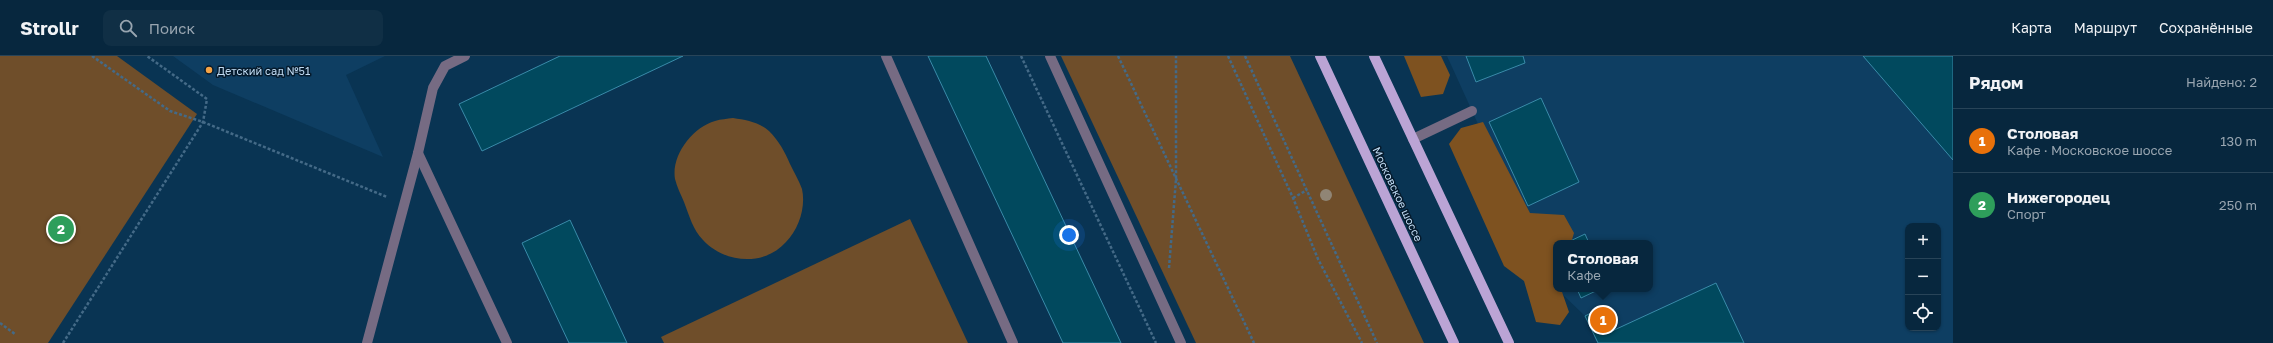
<!DOCTYPE html>
<html lang="ru">
<meta charset="utf-8">
<style>
body{margin:0;font-family:"Golos Text",sans-serif;background:#102f45;color:#f1f3f6}
.controls{position:absolute;right:12px;bottom:12px;display:grid;overflow:hidden;border-radius:8px;box-shadow:0 1px 3px #0004}
.controls button{width:36px;height:36px;display:grid;place-items:center;padding:0;border:0;border-bottom:1px solid #284458;background:#07273e;color:#f1f3f6;font:20px sans-serif}
.you{position:absolute;left:1069px;top:179px;width:14px;height:14px;margin:-10px;border:3px solid #fff;border-radius:50%;background:#1a73e8;box-shadow:0 0 0 6px #1a73e833}
.badge{display:grid;place-items:center;width:26px;height:26px;border-radius:50%;background:#db2777;color:#fff;font-size:13px;font-weight:700}
.pin{position:absolute;translate:-50% -50%;border:2px solid #fff;box-shadow:0 1px 4px #0006}
.popup{position:absolute;left:1553px;top:184px;width:100px;height:52px;box-sizing:border-box;display:grid;place-content:center;border-radius:8px;background:#07273e;filter:drop-shadow(0 1px 3px #0005);font-size:13px;white-space:nowrap;color:#98a5b0}
.popup b{font-size:15px;color:#f1f3f6}
.popup::after{content:'';position:absolute;left:50%;top:100%;margin-left:-8px;border:8px solid transparent;border-top-color:#07273e}
.list{margin:0;padding:0;list-style:none}
h2{display:flex;justify-content:space-between;align-items:center;height:52px;margin:0;padding:0 16px;font-size:17px}
h2 small{font-size:13px;font-weight:400;color:#98a5b0}
.list li{display:grid;grid-template-columns:26px 1fr auto;gap:12px;align-items:center;box-sizing:border-box;height:64px;padding:0 16px;border-top:1px solid #284458}
.list b{display:block;font-size:15px;white-space:nowrap}
.list p{margin:0;font-size:13px;white-space:nowrap;color:#98a5b0}
.list em{font-size:13px;font-style:normal;color:#98a5b0}
.icon{flex:none;width:22px;height:22px;fill:none;stroke:currentColor;stroke-width:2;stroke-linecap:round;stroke-linejoin:round}
.map{position:relative;flex:none;width:1953px;height:287px;overflow:hidden}
header{display:flex;align-items:center;gap:24px;box-sizing:border-box;height:56px;padding:0 20px;background:#07273e;border-bottom:1px solid #284458}
header strong{font-size:19px}
nav{display:flex;gap:22px;margin-inline-start:auto;font-size:14px}
.search{width:280px;height:36px;background:#102f45;display:flex;align-items:center;gap:10px;box-sizing:border-box;padding:0 14px;border-radius:8px;color:#98a5b0;font-size:15px}
main{display:flex}
aside{flex:1;background:#07273e}
.map>svg:first-child{display:block}
.built{fill:#0e3e62;fill-rule:evenodd}
.green{fill:#6f4e2a}
.forest{fill:#7e5220}
.building{fill:#01495e;stroke:#3a8ba9}
.lines{fill:none;stroke-linecap:round;stroke-linejoin:round}
.path{stroke:#446a87;stroke-width:2.5;stroke-dasharray:3 2;stroke-linecap:butt}
.minor{stroke:#766b83;stroke-width:10}
.major{stroke:#bba4d5;stroke-width:10}
.tree{fill:#908575}
.poi-dot{fill:#f5a345;stroke:#051a2c;stroke-width:1.5}
.labels{text-anchor:middle;dominant-baseline:central;stroke-width:3;stroke-linejoin:round;paint-order:stroke}
.poi-label{font-size:11px;fill:#c0dbf3;stroke:#051a2c;text-anchor:start}
.street-label{font-size:11px;fill:#c0dbf3;stroke:#051a2c}
</style>
<header>
<strong>Strollr</strong>
<div class="search"><svg class="icon" aria-label="search" viewBox="0 0 24 24"><circle cx="10" cy="10" r="6"/><path d="M15 15l6 6"/></svg>Поиск</div>
<nav><a>Карта</a><a>Маршрут</a><a>Сохранённые</a></nav>
</header>
<main>
<div class="map">
<svg width="1953" height="287" viewBox="0 0 1953 287">
<rect width="100%" height="100%" fill="#093453"/>
<g class="built">
<polygon points="173,0 385,0 346,19 383,101 213,29"/>
<path d="M1447,0h506v287h-355l-13,-27 -28,-27h93v-46h-94l-6,39zM1908,170h30v102h-30z"/>
</g>
<g class="green">
<polygon points="0,0 117,0 197,58 48,287 0,287"/>
<polygon points="1061,0 1290,0 1424,287 1196,287"/>
<path d="M733,62c13,2 26,4 36,13 10,10 16,21 21,33 4,8 9,17 12,25 4,18 -3,40 -16,53 -22,25 -62,21 -83,-2 -10,-10 -14,-25 -19,-38 -3,-7 -7,-15 -9,-23 -4,-24 18,-52 40,-58 6,-2 12,-2 18,-3z"/>
<polygon points="910,163 968,287 664,287 661,281"/>
</g>
<g class="forest">
<polygon points="1404,0 1441,0 1450,19 1443,38 1421,41"/>
<polygon points="1483,66 1530,157 1564,159 1574,177 1571,187 1556,187 1556,233 1561,233 1569,256 1560,269 1536,266 1524,225 1504,210 1449,88 1461,72"/>
</g>
<g class="building">
<polygon points="560,0 683,0 482,95 459,48"/>
<polygon points="928,0 986,0 1121,287 1063,287"/>
<polygon points="1466,0 1523,0 1525,7 1476,26"/>
<polygon points="1863,0 1953,0 1953,104"/>
<polygon points="1541,42 1579,126 1528,150 1489,66"/>
<polygon points="570,164 627,287 569,287 522,187"/>
<polygon points="1585,178 1589,187 1566,187"/>
<polygon points="1716,227 1744,287 1598,287 1585,260 1601,252 1612,275"/>
<polygon points="1577,233 1600,233 1581,242"/>
</g>
<g class="lines">
<g class="path">
<polyline points="92,0 170,55 203,66 387,141"/>
<polyline points="1021,0 1156,287"/>
<polyline points="1118,0 1254,287"/>
<polyline points="1228,0 1293,142 1318,203 1362,287"/>
<polyline points="1245,0 1377,287"/>
<polyline points="1293,142 1307,134"/>
<polyline points="1169,212 1176,123 1176,0"/>
<polyline points="0,267 15,278"/>
<polyline points="63,287 203,66 207,43 147,0"/>
</g>
<g class="minor">
<polyline points="886,0 1013,287"/>
<polyline points="1050,0 1181,287"/>
<polyline points="1413,83 1472,55"/>
<polyline points="418,97 507,287"/>
<polyline points="367,287 418,97 433,32 445,10 465,0"/>
</g>
<g class="major">
<polyline points="1320,0 1454,287"/>
<polyline points="1374,0 1509,287"/>
</g>
</g>
<circle class="tree" cx="1326" cy="139" r="6"/>
<circle class="poi-dot" cx="209" cy="14" r="4"/>
<g class="labels">
<g class="poi-label">
<text x="217" y="14">Детский сад №51</text>
</g>
<g class="street-label">
<text transform="translate(1398 138) rotate(65)">Московское шоссе</text>
</g>
</g>
</svg>
<div class="controls">
<button>+</button>
<button>−</button>
<button><svg class="icon" aria-label="locate" viewBox="0 0 24 24"><circle cx="12" cy="12" r="6"/><path d="M12 2v4M12 18v4M2 12h4M18 12h4"/></svg></button>
</div>
<div class="you"></div>
<div class="pin badge" style="left:1603px;top:264px;background:#e8710a">1</div>
<div class="popup"><b>Столовая</b>Кафе</div>
<div class="pin badge" style="left:61px;top:173px;background:#2e9e5b">2</div>
</div>
<aside>
<h2>Рядом<small>Найдено: 2</small></h2>
<ul class="list">
<li><span class="badge" style="background:#e8710a">1</span><div><b>Столовая</b><p>Кафе · Московское шоссе</p></div><em>130 m</em></li>
<li><span class="badge" style="background:#2e9e5b">2</span><div><b>Нижегородец</b><p>Спорт</p></div><em>250 m</em></li>
</ul>
</aside>
</main>
